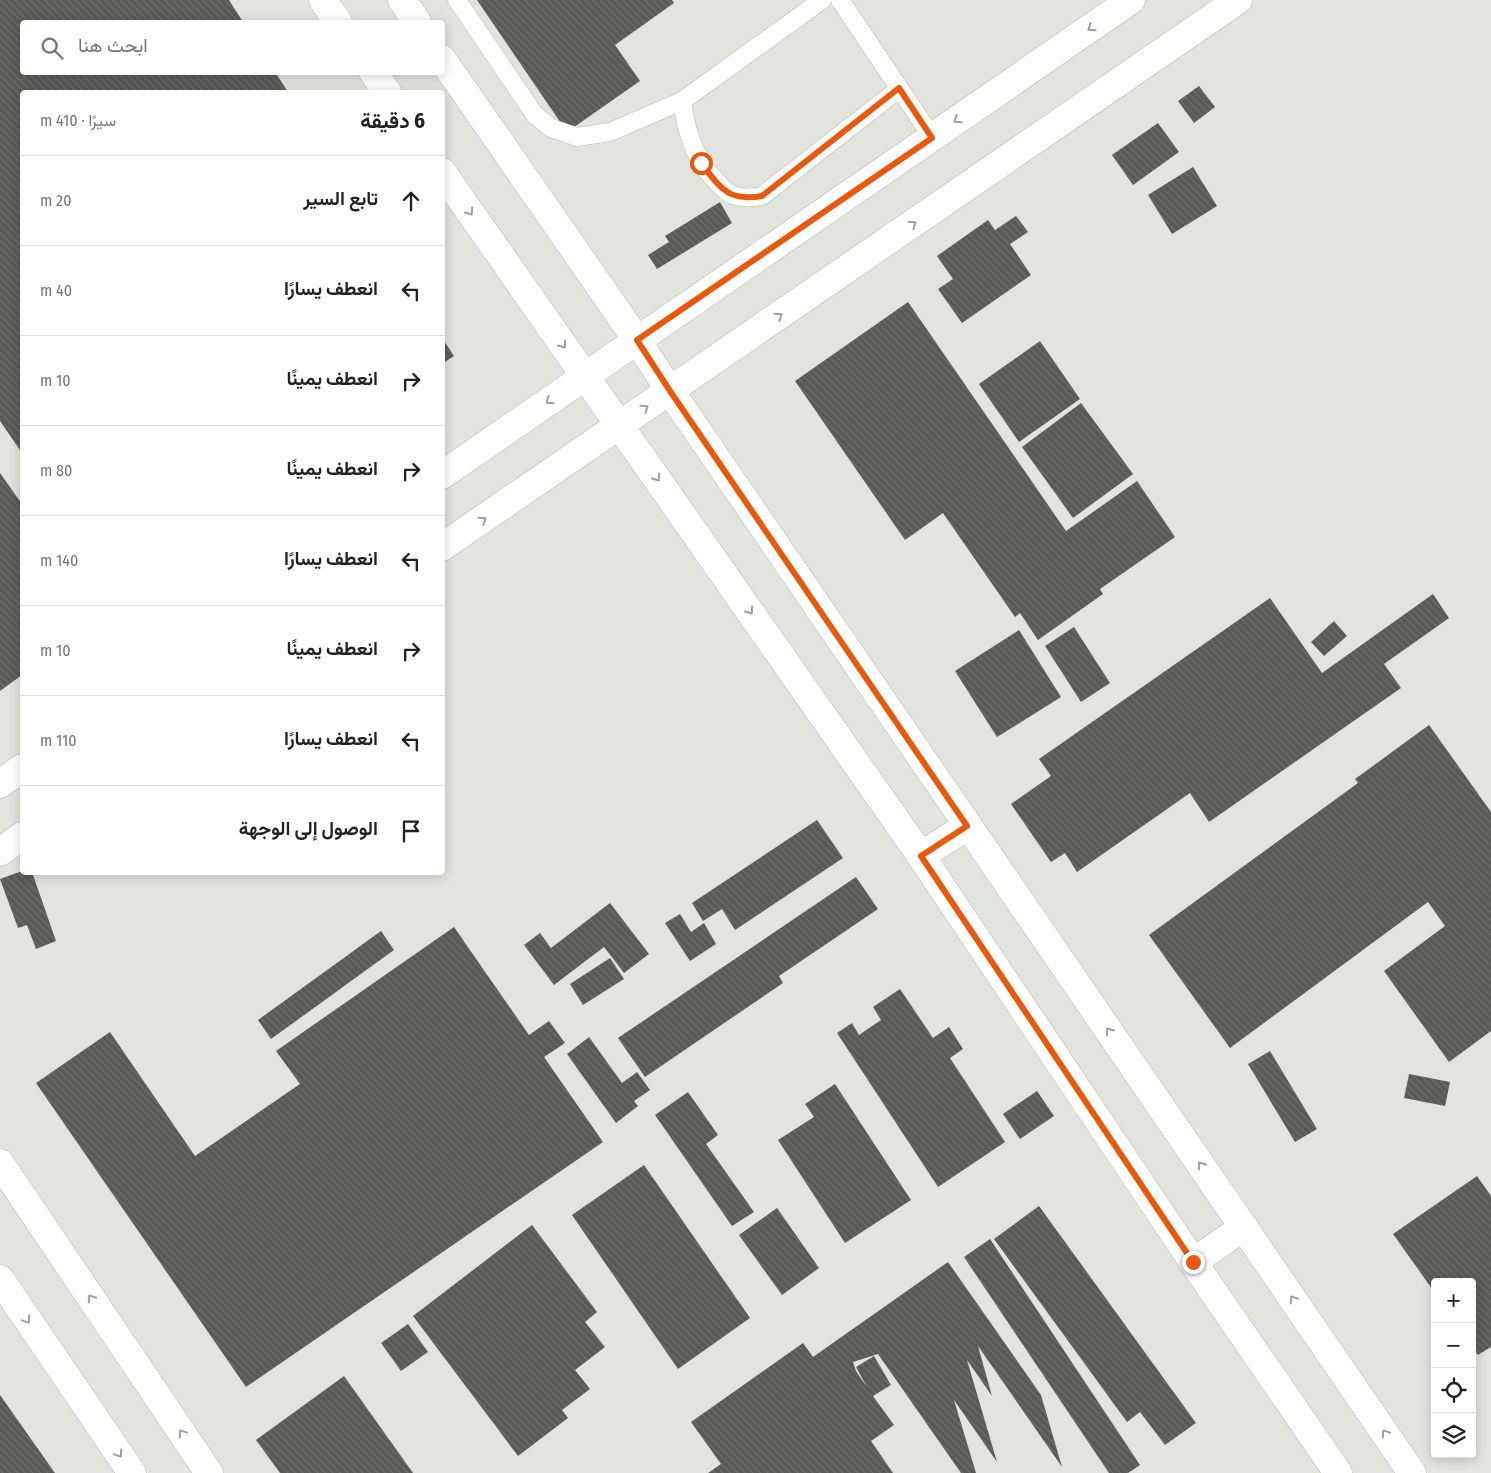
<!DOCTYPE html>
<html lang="ar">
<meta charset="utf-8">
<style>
body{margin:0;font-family:"Fira Sans Condensed",Vazirmatn,sans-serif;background:#f2f2f2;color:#222;direction:rtl}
.controls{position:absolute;right:15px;bottom:15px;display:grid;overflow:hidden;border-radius:5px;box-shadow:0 2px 12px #0003}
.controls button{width:45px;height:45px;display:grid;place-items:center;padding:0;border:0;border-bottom:1px solid #e0e0e0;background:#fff;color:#222;font:25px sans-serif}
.stop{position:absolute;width:15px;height:15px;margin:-11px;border:4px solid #ea580c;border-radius:50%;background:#fff}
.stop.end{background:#ea580c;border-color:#fff;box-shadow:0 1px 5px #0008}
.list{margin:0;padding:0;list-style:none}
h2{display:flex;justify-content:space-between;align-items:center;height:65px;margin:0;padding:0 20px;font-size:21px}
h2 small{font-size:16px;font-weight:400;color:#767676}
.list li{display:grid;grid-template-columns:32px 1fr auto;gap:15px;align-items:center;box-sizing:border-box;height:90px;padding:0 20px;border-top:1px solid #e0e0e0}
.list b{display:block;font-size:19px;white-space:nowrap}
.list em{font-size:16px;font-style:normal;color:#767676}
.icon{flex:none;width:28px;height:28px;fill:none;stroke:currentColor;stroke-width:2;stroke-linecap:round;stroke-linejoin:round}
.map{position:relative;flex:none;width:1491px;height:1473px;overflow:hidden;direction:ltr}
.search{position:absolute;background:#fff;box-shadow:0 2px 12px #0003;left:20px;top:20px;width:425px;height:55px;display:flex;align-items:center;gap:12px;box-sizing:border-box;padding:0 18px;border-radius:5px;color:#767676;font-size:19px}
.panel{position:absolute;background:#fff;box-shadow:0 2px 12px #0003;left:20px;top:90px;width:425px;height:785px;border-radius:5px;direction:rtl}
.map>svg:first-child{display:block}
.building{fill:url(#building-back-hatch)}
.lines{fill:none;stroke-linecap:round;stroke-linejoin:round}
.service-casing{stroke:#b8bab4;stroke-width:19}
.minor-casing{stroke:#b8bab4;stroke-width:29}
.service{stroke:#fff;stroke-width:18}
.minor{stroke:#fff;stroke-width:28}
.oneway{stroke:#9d9e9d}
.route{stroke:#ea580c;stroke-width:6}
</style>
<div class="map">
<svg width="1491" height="1473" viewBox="0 0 1491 1473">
<defs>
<pattern id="building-back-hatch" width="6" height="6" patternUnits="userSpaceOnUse" patternTransform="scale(1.25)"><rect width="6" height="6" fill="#585a55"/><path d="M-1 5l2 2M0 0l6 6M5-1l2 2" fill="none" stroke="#6c6e6a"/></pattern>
</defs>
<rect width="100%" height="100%" fill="#e2e4de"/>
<g class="building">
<polygon points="0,0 229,0 243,22 22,22 22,72 275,72 288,92 22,92 22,453 0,421"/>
<polygon points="477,0 672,0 674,3 615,45 640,81 567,132"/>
<polygon points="1199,86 1215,107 1194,123 1178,101"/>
<polygon points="1158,123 1179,152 1133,185 1112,155"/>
<polygon points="1193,167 1217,206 1172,234 1148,195"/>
<polygon points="720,202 732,223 657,269 648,255 669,242 665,236"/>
<polygon points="1016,216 1028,232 1010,244 1031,275 962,323 938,289 953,279 937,256 988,220 995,230"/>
<polygon points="908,302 1066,531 1137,481 1175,537 1100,589 1103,594 1038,640 1020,613 1015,617 943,513 905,540 795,381"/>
<polygon points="442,338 454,356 442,364"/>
<polygon points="1040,341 1080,399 1019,442 979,384"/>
<polygon points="1081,403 1133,474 1073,518 1022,447"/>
<polygon points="0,473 22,504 22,675 0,691"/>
<polygon points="1433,594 1449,618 1384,664 1401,688 1209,822 1190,793 1077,872 1065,853 1051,862 1011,804 1051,776 1039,759 1270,598 1322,673"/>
<polygon points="1334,621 1347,636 1324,656 1311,642"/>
<polygon points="1074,627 1110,683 1081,702 1045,646"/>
<polygon points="1019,630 1061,697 997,737 955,671"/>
<polygon points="1429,725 1491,812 1491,1031 1449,1062 1384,971 1445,926 1428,902 1230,1048 1149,935 1358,783 1355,779"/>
<polygon points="817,820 843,858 735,930 722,909 703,921 692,903"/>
<polygon points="22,871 32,872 56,941 36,949 27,925 18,928 0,879"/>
<polygon points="856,877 878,909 779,976 783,983 645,1077 618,1038"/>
<polygon points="610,903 649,954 624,973 604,947 554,985 524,945 540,933 551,948"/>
<polygon points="680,914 691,932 704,923 716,944 690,961 665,923"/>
<polygon points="454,927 529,1035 549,1021 565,1043 544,1057 603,1142 246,1387 36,1083 110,1032 195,1156 300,1084 276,1051"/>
<polygon points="381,931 394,950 271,1039 258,1020"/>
<polygon points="610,958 624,979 583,1005 570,984"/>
<polygon points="900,989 933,1038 949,1027 963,1049 950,1058 1005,1142 938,1187 837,1033 852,1023 859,1035 881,1020 873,1007"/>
<polygon points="589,1037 622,1083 637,1072 650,1090 634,1101 638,1106 616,1123 567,1054"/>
<polygon points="1270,1051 1317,1129 1295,1142 1248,1064"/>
<polygon points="1409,1074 1450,1082 1445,1106 1404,1098"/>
<polygon points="835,1084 911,1200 845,1243 778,1140 814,1117 805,1104"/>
<polygon points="1037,1091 1054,1116 1020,1139 1003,1114"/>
<polygon points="688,1092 718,1135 706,1144 754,1212 732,1226 655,1115"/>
<polygon points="644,1165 750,1318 678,1369 572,1215"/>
<polygon points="1477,1176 1491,1196 1491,1347 1478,1355 1472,1347 1472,1282 1435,1282 1435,1293 1393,1234"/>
<polygon points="1039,1206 1196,1423 1165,1445 1140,1412 1127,1422 994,1239"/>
<polygon points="777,1208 819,1268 782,1295 739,1235"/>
<polygon points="532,1225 597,1312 585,1322 605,1347 575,1370 590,1389 562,1410 568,1418 518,1456 413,1316"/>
<polygon points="990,1239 1140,1465 1128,1473 1109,1473 964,1257"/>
<polygon points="948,1262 1041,1395 1062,1467 978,1346 992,1396 967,1360 997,1462 954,1400 976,1473 961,1473 878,1354 853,1362 856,1371 867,1387 856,1367 874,1356 891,1385 873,1396 894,1425 871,1441 893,1473 708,1473 721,1464 691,1422 803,1343 813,1357"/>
<polygon points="408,1324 428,1352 401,1371 381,1343"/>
<polygon points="344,1376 413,1473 280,1473 256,1440"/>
<polygon points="0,1395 55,1473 0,1473"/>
</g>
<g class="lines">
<defs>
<g id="service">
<polyline points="457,0 535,115 551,128 577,137 610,132 682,101"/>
<path d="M822,0l-140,101c4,27 10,51 27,72 17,21 25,28 53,23l137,-107"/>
<polyline points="840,0 932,137"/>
</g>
<g id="minor">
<polyline points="323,0 338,22"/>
<polyline points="402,0 417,22"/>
<polyline points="442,59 637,340 670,391 1412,1473"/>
<polyline points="373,72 387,92"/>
<polyline points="442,172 921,856 1193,1262 1338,1473"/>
<polyline points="442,475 1131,0"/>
<polyline points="442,547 1238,0"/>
<polyline points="0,784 22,768"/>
<polyline points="0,852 22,836"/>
<polyline points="921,856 967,826"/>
<polyline points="0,1163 209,1473"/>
<polyline points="1193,1262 1244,1227"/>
<polyline points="0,1279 132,1473"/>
</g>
</defs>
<use href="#service" class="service-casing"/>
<use href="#minor" class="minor-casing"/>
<use href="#service" class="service"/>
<use href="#minor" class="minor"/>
</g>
<defs><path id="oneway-chevron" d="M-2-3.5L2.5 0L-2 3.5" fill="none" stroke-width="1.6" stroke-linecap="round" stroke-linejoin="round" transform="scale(1.25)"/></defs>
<g class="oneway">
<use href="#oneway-chevron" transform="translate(1091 28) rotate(145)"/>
<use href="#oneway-chevron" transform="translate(957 120) rotate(145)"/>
<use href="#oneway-chevron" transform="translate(470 212) rotate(55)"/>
<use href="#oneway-chevron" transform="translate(913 224) rotate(-35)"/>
<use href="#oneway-chevron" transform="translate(779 316) rotate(-35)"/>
<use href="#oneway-chevron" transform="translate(563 345) rotate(55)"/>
<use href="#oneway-chevron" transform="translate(549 401) rotate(145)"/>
<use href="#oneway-chevron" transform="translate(645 408) rotate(-35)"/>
<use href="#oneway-chevron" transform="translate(657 478) rotate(55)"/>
<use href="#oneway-chevron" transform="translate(483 520) rotate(-35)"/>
<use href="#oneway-chevron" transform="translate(750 611) rotate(55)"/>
<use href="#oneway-chevron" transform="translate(1109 1031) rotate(-125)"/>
<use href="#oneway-chevron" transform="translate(1201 1165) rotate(-125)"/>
<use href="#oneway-chevron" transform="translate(91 1298) rotate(-124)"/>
<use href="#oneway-chevron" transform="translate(1293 1299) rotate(-124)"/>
<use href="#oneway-chevron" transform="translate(27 1320) rotate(56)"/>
<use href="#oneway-chevron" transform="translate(182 1433) rotate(-124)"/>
<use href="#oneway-chevron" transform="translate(1385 1433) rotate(-124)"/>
<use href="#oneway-chevron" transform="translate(119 1454) rotate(56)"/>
</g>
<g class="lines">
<path class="route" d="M701,163c19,24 26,39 61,33l137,-108 33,50 -295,202 33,51 297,435 -46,30 272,406"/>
</g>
</svg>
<div class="controls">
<button>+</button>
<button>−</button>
<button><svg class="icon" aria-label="locate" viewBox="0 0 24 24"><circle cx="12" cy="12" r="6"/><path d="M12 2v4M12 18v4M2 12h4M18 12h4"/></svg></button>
<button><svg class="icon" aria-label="layers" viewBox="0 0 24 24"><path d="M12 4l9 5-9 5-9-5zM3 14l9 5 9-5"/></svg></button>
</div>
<div class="stop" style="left:701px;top:163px"></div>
<div class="stop end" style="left:1193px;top:1262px"></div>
<div class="search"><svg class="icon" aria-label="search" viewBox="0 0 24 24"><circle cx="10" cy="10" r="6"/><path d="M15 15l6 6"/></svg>ابحث هنا</div>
<section class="panel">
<h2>6 دقيقة<small>سيرًا · 410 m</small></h2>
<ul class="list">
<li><svg class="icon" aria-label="ahead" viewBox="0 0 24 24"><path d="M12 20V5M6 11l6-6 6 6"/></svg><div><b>تابع السير</b></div><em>20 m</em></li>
<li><svg class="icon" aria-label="left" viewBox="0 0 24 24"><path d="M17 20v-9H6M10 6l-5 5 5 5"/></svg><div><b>انعطف يسارًا</b></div><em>40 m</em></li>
<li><svg class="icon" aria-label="right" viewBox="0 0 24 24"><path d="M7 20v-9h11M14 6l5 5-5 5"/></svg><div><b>انعطف يمينًا</b></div><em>10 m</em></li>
<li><svg class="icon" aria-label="right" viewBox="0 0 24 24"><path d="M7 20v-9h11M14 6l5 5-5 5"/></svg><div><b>انعطف يمينًا</b></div><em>80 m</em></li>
<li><svg class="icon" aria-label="left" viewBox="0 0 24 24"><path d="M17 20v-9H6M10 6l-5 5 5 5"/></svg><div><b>انعطف يسارًا</b></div><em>140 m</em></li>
<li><svg class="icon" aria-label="right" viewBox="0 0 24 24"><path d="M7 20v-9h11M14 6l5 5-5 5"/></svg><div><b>انعطف يمينًا</b></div><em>10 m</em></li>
<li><svg class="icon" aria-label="left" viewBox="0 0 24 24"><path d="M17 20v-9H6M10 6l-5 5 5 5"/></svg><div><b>انعطف يسارًا</b></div><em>110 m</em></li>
<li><svg class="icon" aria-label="arrive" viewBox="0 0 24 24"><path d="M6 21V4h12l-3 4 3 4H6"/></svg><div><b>الوصول إلى الوجهة</b></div></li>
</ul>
</section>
</div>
